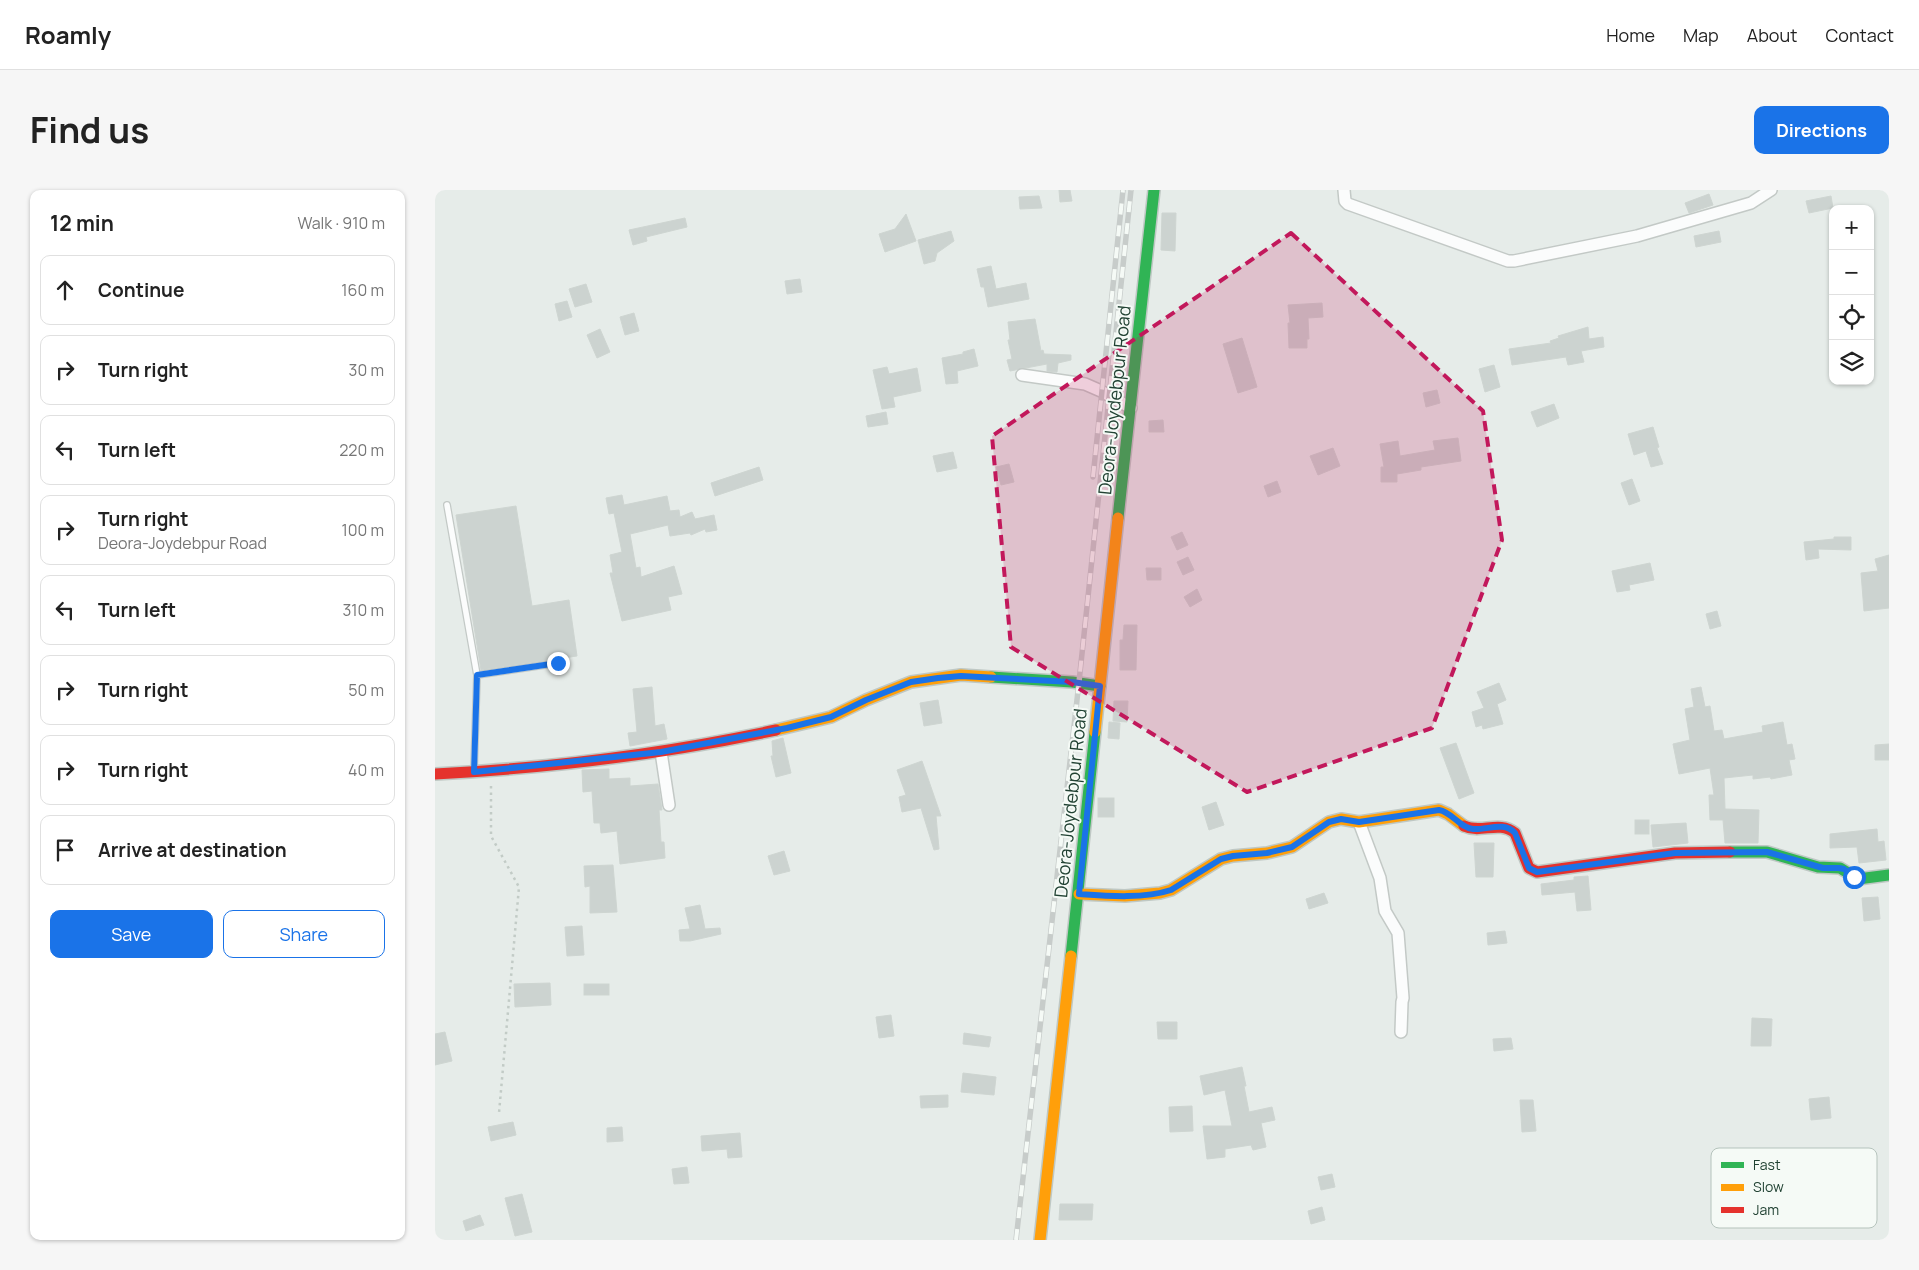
<!DOCTYPE html>
<meta charset="utf-8">
<style>
body{margin:0;font-family:Manrope,sans-serif;background:#f6f6f6;color:#222}
.controls{position:absolute;right:15px;top:15px;display:grid;overflow:hidden;border-radius:10px;box-shadow:0 1px 4px #0004}
.controls button{width:45px;height:45px;display:grid;place-items:center;padding:0;border:0;border-bottom:1px solid #e0e0e0;background:#fff;color:#222;font:25px sans-serif}
.stop{position:absolute;width:15px;height:15px;margin:-11px;border:4px solid #1a73e8;border-radius:50%;background:#fff}
.stop.end{background:#1a73e8;border-color:#fff;box-shadow:0 1px 5px #0008}
.list{margin:0;padding:0;list-style:none}
h2{display:flex;justify-content:space-between;align-items:center;height:65px;margin:0;padding:0 20px;font-size:21px}
h2 small{font-size:16px;font-weight:400;color:#767676}
.list li{display:grid;grid-template-columns:32px 1fr auto;gap:15px;align-items:center;box-sizing:border-box;height:70px;margin:0 10px 10px;padding:0 10px;border:1px solid #e0e0e0;border-radius:10px}
.list b{display:block;font-size:19px;white-space:nowrap}
.list p{margin:0;font-size:16px;white-space:nowrap;color:#767676}
.list em{font-size:16px;font-style:normal;color:#767676}
.actions{display:flex;gap:10px;padding:15px 20px}
.actions a{flex:1;padding:11px 0;border:1px solid #1a73e8;border-radius:10px;text-align:center;font-size:18px;color:#1a73e8}
.actions .main{background:#1a73e8;color:#fff}
.icon{flex:none;width:28px;height:28px;fill:none;stroke:currentColor;stroke-width:2;stroke-linecap:round;stroke-linejoin:round}
.map{position:relative;flex:none;width:1454px;height:1050px;overflow:hidden;border-radius:10px}
header{display:flex;align-items:center;gap:30px;box-sizing:border-box;height:70px;padding:0 25px;background:#fff;border-bottom:1px solid #e0e0e0}
header strong{font-size:24px}
nav{display:flex;gap:28px;margin-inline-start:auto;font-size:18px}
.intro{display:flex;align-items:center;justify-content:space-between;box-sizing:border-box;height:120px;padding:0 30px}
h1{margin:0;font-size:35px}
.button{padding:12px 22px;border-radius:10px;background:#1a73e8;color:#fff;font-size:18px;font-weight:700}
main{display:flex;gap:30px;padding:0 30px}
aside{flex:1;background:#fff;border-radius:10px;box-shadow:0 1px 4px #0004}
.map>svg:first-child{display:block}
.building{fill:#ccd3d0;stroke:#ced5d1}
.lines{fill:none;stroke-linecap:round;stroke-linejoin:round}
.lane-casing{stroke:#c3c9c6;stroke-width:8}
.street-casing{stroke:#c3c9c6;stroke-width:14}
.fast-casing{stroke:#bfc8c4;stroke-width:14}
.slow-casing{stroke:#bfc8c4;stroke-width:14}
.jam-casing{stroke:#bfc8c4;stroke-width:14}
.path{stroke:#c2cbc6;stroke-width:2.5;stroke-dasharray:2.5 4;stroke-linecap:butt}
.lane{stroke:#fbfcfc;stroke-width:5.5}
.street{stroke:#fbfcfc;stroke-width:11}
.fast{stroke:#30b455;stroke-width:11}
.slow{stroke:#ff9f0a;stroke-width:11}
.jam{stroke:#e5322d;stroke-width:11}
.rail-casing{stroke:#c7ccca;stroke-width:5.5}
.rail{stroke:#f5faf6;stroke-width:4;stroke-dasharray:11;stroke-linecap:butt}
.route{stroke:#1a73e8;stroke-width:6}
.marked{fill:#c2185b;fill-opacity:0.2;stroke:#c2185b;stroke-width:4;stroke-dasharray:10 6;stroke-linejoin:round}
.labels{text-anchor:middle;dominant-baseline:central;stroke-width:4;stroke-linejoin:round;paint-order:stroke}
.street-label{font-size:18px;fill:#214233;stroke:#f5faf6}
.key{fill:#f5faf6;stroke:#b5c3bc;stroke-width:1}
.key-label{font-size:14px;fill:#214233}
</style>
<header>
<strong>Roamly</strong>
<nav><a>Home</a><a>Map</a><a>About</a><a>Contact</a></nav>
</header>
<div class="intro"><h1>Find us</h1><a class="button">Directions</a></div>
<main>
<aside>
<h2>12 min<small>Walk · 910 m</small></h2>
<ul class="list">
<li><svg class="icon" aria-label="ahead" viewBox="0 0 24 24"><path d="M12 20V5M6 11l6-6 6 6"/></svg><div><b>Continue</b></div><em>160 m</em></li>
<li><svg class="icon" aria-label="right" viewBox="0 0 24 24"><path d="M7 20v-9h11M14 6l5 5-5 5"/></svg><div><b>Turn right</b></div><em>30 m</em></li>
<li><svg class="icon" aria-label="left" viewBox="0 0 24 24"><path d="M17 20v-9H6M10 6l-5 5 5 5"/></svg><div><b>Turn left</b></div><em>220 m</em></li>
<li><svg class="icon" aria-label="right" viewBox="0 0 24 24"><path d="M7 20v-9h11M14 6l5 5-5 5"/></svg><div><b>Turn right</b><p>Deora-Joydebpur Road</p></div><em>100 m</em></li>
<li><svg class="icon" aria-label="left" viewBox="0 0 24 24"><path d="M17 20v-9H6M10 6l-5 5 5 5"/></svg><div><b>Turn left</b></div><em>310 m</em></li>
<li><svg class="icon" aria-label="right" viewBox="0 0 24 24"><path d="M7 20v-9h11M14 6l5 5-5 5"/></svg><div><b>Turn right</b></div><em>50 m</em></li>
<li><svg class="icon" aria-label="right" viewBox="0 0 24 24"><path d="M7 20v-9h11M14 6l5 5-5 5"/></svg><div><b>Turn right</b></div><em>40 m</em></li>
<li><svg class="icon" aria-label="arrive" viewBox="0 0 24 24"><path d="M6 21V4h12l-3 4 3 4H6"/></svg><div><b>Arrive at destination</b></div></li>
</ul>
<div class="actions"><a class="main">Save</a><a>Share</a></div>
</aside>
<div class="map">
<svg width="1454" height="1050" viewBox="0 0 1454 1050">
<rect width="100%" height="100%" fill="#e6ece9"/>
<g class="building">
<polygon points="624,0 635,0 637,11 625,12"/>
<polygon points="1274,4 1278,15 1254,23 1250,13"/>
<polygon points="604,6 607,18 585,19 584,7"/>
<polygon points="1396,6 1398,18 1374,23 1371,11"/>
<polygon points="727,23 741,23 740,61 726,60"/>
<polygon points="471,24 481,51 450,62 444,44 460,39"/>
<polygon points="250,28 252,37 211,47 212,51 198,55 194,40"/>
<polygon points="516,41 519,51 502,63 500,71 489,74 483,50"/>
<polygon points="1284,41 1286,52 1261,57 1259,46"/>
<polygon points="556,76 561,99 591,93 594,109 553,117 549,97 546,97 542,79"/>
<polygon points="365,89 367,102 352,104 350,91"/>
<polygon points="151,94 157,112 140,117 134,99"/>
<polygon points="132,111 137,127 124,131 120,114"/>
<polygon points="887,113 888,127 873,128 874,149 872,149 872,158 854,158 853,133 855,133 853,115"/>
<polygon points="199,123 204,141 190,145 185,127"/>
<polygon points="600,129 606,161 608,160 609,164 636,165 636,170 623,173 622,182 612,181 612,174 575,181 572,170 577,169 573,150 575,150 573,132"/>
<polygon points="1153,137 1154,149 1168,147 1169,157 1146,161 1149,172 1133,175 1131,167 1077,175 1074,159 1116,153 1115,151 1124,148 1123,146"/>
<polygon points="165,139 175,162 162,168 152,145"/>
<polygon points="807,148 822,197 803,203 788,154"/>
<polygon points="539,159 543,176 522,181 523,193 511,194 507,168 528,164 528,162"/>
<polygon points="1059,175 1065,197 1050,202 1044,179"/>
<polygon points="452,177 454,184 482,178 486,201 458,207 460,217 447,219 438,180"/>
<polygon points="1002,200 1005,213 991,217 988,203"/>
<polygon points="1119,214 1124,228 1102,237 1096,222"/>
<polygon points="451,222 453,234 433,237 431,226"/>
<polygon points="728,230 729,242 714,242 714,231"/>
<polygon points="1218,237 1224,257 1222,258 1228,274 1216,277 1211,261 1199,265 1193,244"/>
<polygon points="1023,248 1026,271 986,277 986,280 962,284 962,292 946,292 946,277 949,277 945,254 963,251 965,266 1000,260 998,251"/>
<polygon points="898,258 905,276 883,285 875,266"/>
<polygon points="518,262 522,278 502,282 498,266"/>
<polygon points="574,274 579,292 566,295 561,277"/>
<polygon points="324,277 328,290 280,306 276,293"/>
<polygon points="1197,289 1205,311 1194,315 1186,293"/>
<polygon points="842,291 846,302 833,307 829,296"/>
<polygon points="187,305 189,315 232,306 235,321 244,320 245,327 257,322 260,329 279,325 282,340 271,342 270,339 256,345 255,343 235,346 233,335 195,344 201,378 205,377 206,387 239,376 247,404 233,407 236,420 187,431 175,383 178,383 175,365 187,362 179,323 174,324 171,308"/>
<polygon points="81,316 97,416 134,410 142,466 46,480 21,325"/>
<polygon points="747,342 753,355 742,360 736,347"/>
<polygon points="1399,347 1416,347 1416,360 1383,359 1384,368 1371,370 1369,352 1399,349"/>
<polygon points="1454,365 1454,418 1429,421 1426,383 1443,381 1440,369"/>
<polygon points="753,367 759,380 748,385 742,372"/>
<polygon points="1215,373 1219,390 1194,395 1195,400 1182,402 1177,381"/>
<polygon points="711,378 726,378 726,390 712,390"/>
<polygon points="762,399 767,410 755,417 749,407"/>
<polygon points="1282,421 1286,436 1275,439 1271,424"/>
<polygon points="689,435 702,435 701,480 685,480 685,450 688,450"/>
<polygon points="1064,493 1071,510 1062,514 1068,534 1048,539 1047,535 1041,537 1037,522 1049,518 1042,502"/>
<polygon points="217,497 220,536 229,534 232,549 195,556 193,543 202,542 198,499"/>
<polygon points="1266,497 1270,517 1275,516 1279,541 1287,540 1289,549 1328,542 1327,536 1348,532 1352,555 1357,554 1360,569 1354,570 1357,585 1336,589 1335,587 1318,589 1318,585 1289,588 1290,619 1324,620 1323,653 1290,653 1288,630 1275,630 1274,605 1279,605 1275,578 1244,584 1238,554 1255,550 1250,519 1259,517 1256,499"/>
<polygon points="503,510 507,533 489,536 485,513"/>
<polygon points="679,511 693,511 692,532 678,531"/>
<polygon points="674,532 685,533 684,549 673,548"/>
<polygon points="348,548 356,583 341,587 336,566 338,566 337,551"/>
<polygon points="1021,553 1039,603 1024,609 1005,558"/>
<polygon points="1454,554 1454,570 1440,570 1440,555"/>
<polygon points="487,571 506,626 501,626 504,659 499,660 486,618 467,622 464,607 471,605 462,580"/>
<polygon points="174,579 174,589 195,588 195,596 223,594 227,620 224,620 226,652 229,652 230,668 185,674 182,641 166,643 165,633 159,633 157,601 148,602 147,580"/>
<rect x="663" y="608" width="16" height="19"/>
<polygon points="781,612 789,635 774,640 767,617"/>
<rect x="1200" y="630" width="14" height="14"/>
<polygon points="1251,633 1253,653 1218,657 1216,635"/>
<polygon points="1442,639 1443,652 1449,651 1451,670 1424,673 1422,657 1395,658 1395,644"/>
<polygon points="1039,653 1059,653 1058,687 1041,687"/>
<polygon points="349,661 355,681 339,685 333,666"/>
<polygon points="178,675 182,722 155,723 155,696 150,697 149,676"/>
<polygon points="1153,686 1156,720 1142,721 1140,702 1107,705 1106,694 1139,690 1139,687"/>
<polygon points="889,703 893,713 874,719 871,709"/>
<polygon points="1443,707 1445,729 1429,731 1427,708"/>
<polygon points="265,715 270,739 285,738 286,744 255,751 245,751 244,740 255,739 250,718"/>
<polygon points="147,736 149,765 132,766 130,737"/>
<polygon points="1070,741 1072,753 1053,755 1052,743"/>
<polygon points="115,793 116,815 80,817 79,794"/>
<rect x="149" y="794" width="25" height="11"/>
<polygon points="456,825 459,846 444,848 441,827"/>
<polygon points="1317,828 1337,829 1336,856 1316,856"/>
<polygon points="722,832 742,832 742,849 723,849"/>
<polygon points="10,842 17,871 0,875 0,844"/>
<polygon points="529,843 556,847 554,857 528,854"/>
<polygon points="1076,848 1078,859 1059,861 1058,849"/>
<polygon points="807,877 811,896 809,896 814,922 837,917 840,930 826,933 831,957 818,960 816,955 790,959 790,967 772,969 768,936 797,936 790,900 769,905 765,886"/>
<polygon points="528,883 561,887 559,905 526,902"/>
<polygon points="513,905 513,917 486,918 485,906"/>
<polygon points="1394,907 1396,928 1376,930 1374,909"/>
<polygon points="1085,910 1098,910 1101,941 1087,942"/>
<polygon points="757,916 758,941 735,942 734,917"/>
<polygon points="78,932 81,945 56,951 53,937"/>
<polygon points="187,937 188,951 172,952 172,938"/>
<polygon points="305,943 307,967 293,968 292,959 267,961 266,946"/>
<polygon points="252,977 254,993 239,994 237,979"/>
<polygon points="897,984 900,997 886,1000 883,987"/>
<polygon points="87,1004 97,1042 80,1046 70,1008"/>
<polygon points="625,1014 658,1014 657,1030 624,1030"/>
<polygon points="887,1017 890,1030 876,1034 873,1021"/>
<polygon points="45,1025 49,1035 31,1041 28,1031"/>
</g>
<g class="lines">
<defs>
<g id="lane">
<polyline points="12,315 42,485"/>
<polyline points="39,580 42,485 123,473"/>
</g>
<g id="street">
<polyline points="909,0 910,11 913,14 1073,71 1079,71 1202,46 1316,13 1336,0"/>
<polyline points="587,185 650,194 666,201 696,218"/>
<polyline points="226,562 234,615"/>
<polyline points="924,632 945,688 950,721 963,743 968,808 967,812 966,842"/>
</g>
<g id="fast">
<polyline points="683,328 719,0"/>
<polyline points="556,487 637,492 665,496"/>
<polyline points="1295,662 1332,662 1383,677 1405,678 1423,689 1454,685"/>
<polyline points="636,766 660,542"/>
</g>
<g id="slow">
<polyline points="341,540 396,527 431,510 476,492 526,485 556,487"/>
<polyline points="660,542 683,328"/>
<polyline points="644,704 690,706 725,703 736,700 786,669 798,666 832,663 857,657 894,632 906,629 924,632 1004,620 1013,624 1029,636"/>
<polyline points="605,1050 636,766"/>
</g>
<g id="jam">
<path d="M0,584c114,-6 229,-20 341,-44"/>
<path d="M1029,636c17,8 35,-6 51,7l14,35 8,4 138,-19 55,-1"/>
</g>
</defs>
<use href="#lane" class="lane-casing"/>
<use href="#street" class="street-casing"/>
<use href="#fast" class="fast-casing"/>
<use href="#slow" class="slow-casing"/>
<use href="#jam" class="jam-casing"/>
<polyline class="path" points="56,596 56,646 84,697 64,923"/>
<use href="#lane" class="lane"/>
<use href="#street" class="street"/>
<use href="#fast" class="fast"/>
<use href="#slow" class="slow"/>
<use href="#jam" class="jam"/>
<defs>
<g id="rail">
<polyline points="658,287 688,0"/>
<polyline points="581,1050 644,492 696,0"/>
</g>
</defs>
<use href="#rail" class="rail-casing"/>
<use href="#rail" class="rail"/>
</g>
<g class="lines">
<path class="route" d="M123,473l-81,12 -3,97 187,-20 126,-24 44,-11 35,-17 45,-18 27,-4 23,-2 111,6 28,4 -21,208c28,2 65,5 92,-4l50,-31 12,-3 34,-3 25,-6 37,-25 12,-3 18,3 80,-12c13,2 21,18 34,19 15,1 31,-8 42,4l14,35 8,4 138,-19 92,-1 56,16h16l5,1 10,8"/>
</g>
<path class="marked" d="M856,43l192,178 19,129 -70,188 -185,64 -236,-145 -19,-211z"/>
<g class="labels">
<g class="street-label">
<text transform="translate(679 210) rotate(-84)">Deora-Joydebpur Road</text>
<text transform="translate(635 613) rotate(-84)">Deora-Joydebpur Road</text>
</g>
</g>
<rect x="1276" y="958" width="166" height="80" rx="8" class="key"/>
<rect x="1286" y="972" width="23" height="6" fill="#30b455"/>
<rect x="1286" y="994" width="23" height="7" fill="#ff9f0a"/>
<rect x="1286" y="1017" width="23" height="6" fill="#e5322d"/>
<g class="key-label">
<text x="1318" y="980">Fast</text>
<text x="1318" y="1002">Slow</text>
<text x="1318" y="1025">Jam</text>
</g>
</svg>
<div class="controls">
<button>+</button>
<button>−</button>
<button><svg class="icon" aria-label="locate" viewBox="0 0 24 24"><circle cx="12" cy="12" r="6"/><path d="M12 2v4M12 18v4M2 12h4M18 12h4"/></svg></button>
<button><svg class="icon" aria-label="layers" viewBox="0 0 24 24"><path d="M12 4l9 5-9 5-9-5zM3 14l9 5 9-5"/></svg></button>
</div>
<div class="stop" style="left:1419px;top:687px"></div>
<div class="stop end" style="left:123px;top:473px"></div>
</div>
</main>
